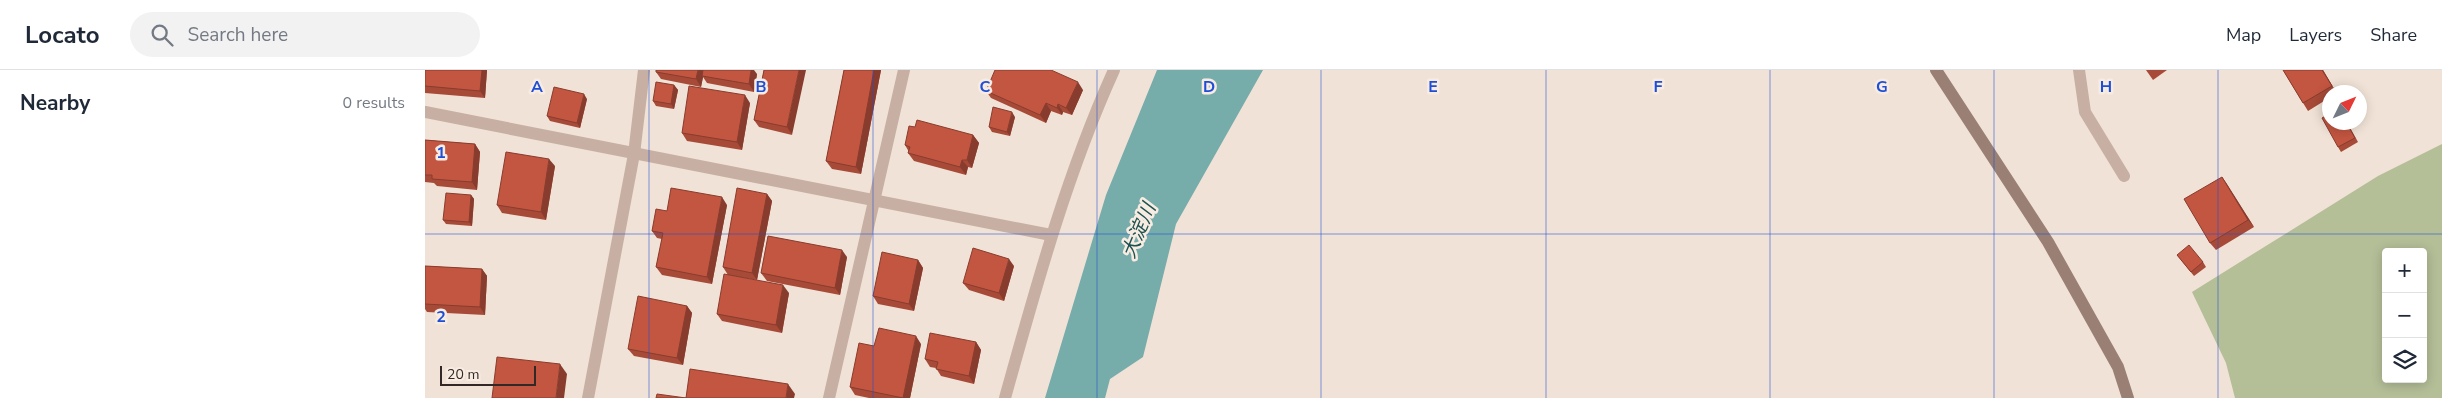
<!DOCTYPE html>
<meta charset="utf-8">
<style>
body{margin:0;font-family:"Nunito Sans","Noto Sans JP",sans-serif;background:#f2f2f3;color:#1f2937}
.controls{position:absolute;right:15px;bottom:15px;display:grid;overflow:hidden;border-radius:5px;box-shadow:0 2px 12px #0003}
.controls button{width:45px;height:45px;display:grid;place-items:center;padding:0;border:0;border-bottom:1px solid #e0e1e3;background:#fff;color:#1f2937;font:25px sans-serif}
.compass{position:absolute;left:1897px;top:15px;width:45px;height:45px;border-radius:50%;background:#fff;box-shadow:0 2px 12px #0003;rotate:47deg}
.scale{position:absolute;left:15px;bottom:12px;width:96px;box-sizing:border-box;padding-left:5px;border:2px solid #322825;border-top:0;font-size:14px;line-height:18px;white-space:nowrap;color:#322825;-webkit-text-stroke:4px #f8ece2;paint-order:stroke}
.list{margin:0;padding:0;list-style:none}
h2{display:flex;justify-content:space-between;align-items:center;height:65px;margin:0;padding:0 20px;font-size:21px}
h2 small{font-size:16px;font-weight:400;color:#747a83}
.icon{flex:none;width:28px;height:28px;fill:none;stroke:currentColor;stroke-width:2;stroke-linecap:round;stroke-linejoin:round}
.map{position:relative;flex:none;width:2017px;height:328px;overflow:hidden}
header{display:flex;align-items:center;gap:30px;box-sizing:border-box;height:70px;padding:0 25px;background:#fff;border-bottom:1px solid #e0e1e3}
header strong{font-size:24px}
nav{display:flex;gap:28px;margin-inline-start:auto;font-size:18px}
.search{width:350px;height:45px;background:#f2f2f3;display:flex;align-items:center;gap:12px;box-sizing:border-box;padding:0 18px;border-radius:28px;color:#747a83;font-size:19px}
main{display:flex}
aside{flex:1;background:#fff}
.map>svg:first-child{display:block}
.green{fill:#b4be97;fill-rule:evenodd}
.water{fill:#76acaa}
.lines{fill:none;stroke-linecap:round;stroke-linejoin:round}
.street{stroke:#c7b0a3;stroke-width:12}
.secondary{stroke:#9a7f75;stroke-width:12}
.wall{fill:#a84a38}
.shaded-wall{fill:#883c2e}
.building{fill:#c35641;stroke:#883c2e}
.grid{fill:none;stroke:#1d4ed8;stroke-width:1;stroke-opacity:0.55}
.labels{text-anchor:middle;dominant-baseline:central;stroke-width:5;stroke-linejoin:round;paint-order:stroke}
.water-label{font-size:19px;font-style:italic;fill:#1c5251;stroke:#f8ece2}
.grid-label{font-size:16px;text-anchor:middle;font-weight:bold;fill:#1d4ed8;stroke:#f8ece2;stroke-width:5;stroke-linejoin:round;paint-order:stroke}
</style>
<header>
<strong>Locato</strong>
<div class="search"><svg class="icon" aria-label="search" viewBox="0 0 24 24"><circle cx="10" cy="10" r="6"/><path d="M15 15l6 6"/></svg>Search here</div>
<nav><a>Map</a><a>Layers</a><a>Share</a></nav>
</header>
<main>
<aside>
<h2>Nearby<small>0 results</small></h2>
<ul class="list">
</ul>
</aside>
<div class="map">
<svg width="2017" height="328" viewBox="0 0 2017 328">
<rect width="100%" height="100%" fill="#f0e2d6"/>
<path class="green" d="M2017,74v254h-207l-9,-35 -34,-71 186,-116zM1961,182h37v127h-37z"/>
<polygon class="water" points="732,0 838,0 751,154 718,287 685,309 680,328 620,328 681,125"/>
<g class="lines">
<g class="street">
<polyline points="1654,0 1660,42 1699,106"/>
<polyline points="0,42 626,165"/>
<polyline points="163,328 209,84 219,0"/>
<polyline points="404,328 479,0"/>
<path d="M580,328c31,-111 61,-222 109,-328"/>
</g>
<polyline class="secondary" points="1511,0 1623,172 1693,297 1703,328"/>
</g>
<g class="wall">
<polygon points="0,0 62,0 60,28 0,23"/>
<polygon points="339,0 367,65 334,57 329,50"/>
<polygon points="419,0 456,0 436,104 407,99 401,91"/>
<polygon points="1721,0 1742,0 1728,10"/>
<polygon points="1858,0 1898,0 1911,22 1904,22 1904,28 1883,41"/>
<polygon points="231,2 332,4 329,22 282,13 278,7 276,17 236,9"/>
<polygon points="249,15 253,20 249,39 231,36 228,31"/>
<polygon points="658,20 647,45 638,42 637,45 626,41 621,53 566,28 561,21"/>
<polygon points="162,29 155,58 125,51 122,46"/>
<polygon points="325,33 317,80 262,71 257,63"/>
<polygon points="590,47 585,66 567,62 564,57"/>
<polygon points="1904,52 1922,52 1933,72 1916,82 1913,77"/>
<polygon points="490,57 548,65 554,73 547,98 543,97 541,105 489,91 483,83 484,82 480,75"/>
<polygon points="0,70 50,74 55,82 52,120 12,116 9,113 0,112"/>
<polygon points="130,96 121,150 77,143 72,135"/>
<polygon points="1797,107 1829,157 1791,180 1785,173"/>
<polygon points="342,124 347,131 332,210 303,205 298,197"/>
<polygon points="46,125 49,129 47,156 21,154 18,150"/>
<polygon points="302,135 287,214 237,205 231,197 237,169 232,168 227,161 242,141"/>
<polygon points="1752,185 1778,192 1781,197 1769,206"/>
<polygon points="422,187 415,225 342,211 336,203"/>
<polygon points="493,190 498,198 489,241 453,234 448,226"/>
<polygon points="0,196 57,199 62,206 60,245 2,242 0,239"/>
<polygon points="589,196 579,231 544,220 538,213"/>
<polygon points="364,223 357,263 297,251 292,244"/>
<polygon points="262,236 267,243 258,295 209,286 203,279"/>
<polygon points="551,272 556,280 549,314 516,306 511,298 505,297 500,289"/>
<polygon points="496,274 485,328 444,328 430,325 425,317"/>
</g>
<g class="shaded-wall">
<polygon points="57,0 62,0 60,28 55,21"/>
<polygon points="273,0 279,0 277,6 278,7 276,17 271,9"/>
<polygon points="326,0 329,0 332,4 329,22 324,14"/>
<polygon points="374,0 381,0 367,65 362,57"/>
<polygon points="449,0 456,0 436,104 431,97"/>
<polygon points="1897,0 1898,0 1911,22 1907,16"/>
<polygon points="653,12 658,20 647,45 641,38"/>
<polygon points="249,15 253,20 249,39 246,34"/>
<polygon points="159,24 162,29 155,58 152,53"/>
<polygon points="320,25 325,33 317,80 312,72"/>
<polygon points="621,33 626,41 621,53 615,45"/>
<polygon points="633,34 638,42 637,45 632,38"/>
<polygon points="587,42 590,47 585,66 582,62"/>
<polygon points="548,65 554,73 547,98 542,90"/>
<polygon points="50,74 55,82 52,120 47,112"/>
<polygon points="124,89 130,96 121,150 116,142"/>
<polygon points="537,90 543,97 541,105 535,97"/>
<polygon points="1797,107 1802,114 1829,157 1823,150"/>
<polygon points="342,124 347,131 332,210 327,203"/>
<polygon points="46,125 49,129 47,156 44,152"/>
<polygon points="297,127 302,135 287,214 282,207"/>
<polygon points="417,180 422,187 415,225 410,218"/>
<polygon points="584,189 589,196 579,231 574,223"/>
<polygon points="493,190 498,198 489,241 484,234"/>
<polygon points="57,199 62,206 60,245 55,237"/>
<polygon points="358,215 364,223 357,263 351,255"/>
<polygon points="262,236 267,243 258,295 252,288"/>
<polygon points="491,266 496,274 485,328 478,328"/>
<polygon points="551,272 556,280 549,314 544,306"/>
<polygon points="135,294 142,304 139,328 131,328"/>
<polygon points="363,314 370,324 369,328 361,328"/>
</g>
<g class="building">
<polygon points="0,0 57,0 55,21 0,16"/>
<polygon points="231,0 273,0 271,9 231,2"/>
<polygon points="278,0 326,0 324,14 277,6"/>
<polygon points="339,0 374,0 362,57 329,50"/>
<polygon points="419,0 449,0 431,97 401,91"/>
<polygon points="570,0 626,0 653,12 641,38 633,34 632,38 621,33 615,45 561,21"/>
<polygon points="1858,0 1897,0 1907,16 1878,33"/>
<polygon points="231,12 249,15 246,34 228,31"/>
<polygon points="264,16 320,25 312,72 257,63"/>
<polygon points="129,17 159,24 152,53 122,46"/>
<polygon points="568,37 587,42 582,62 564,57"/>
<polygon points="1904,44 1904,52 1921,52 1930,68 1913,77 1897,48"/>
<polygon points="492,50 548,65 542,90 537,90 535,97 483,83 485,77 480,75 484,56 490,57"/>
<polygon points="0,70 50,74 47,112 7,109 7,105 0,105"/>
<polygon points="81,82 124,89 116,142 72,135"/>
<polygon points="1797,107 1823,150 1785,173 1759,129"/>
<polygon points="246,118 297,127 282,207 231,197 238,163 227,161 231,139 242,141"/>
<polygon points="312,118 342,124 327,203 298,197"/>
<polygon points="21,123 46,125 44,152 18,150"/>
<polygon points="343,166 417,180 410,218 336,203"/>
<polygon points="1764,175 1778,192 1766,202 1752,185"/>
<polygon points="548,178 584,189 574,223 538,213"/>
<polygon points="457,182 493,190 484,234 448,226"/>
<polygon points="0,196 57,199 55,237 0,234"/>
<polygon points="299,204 358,215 351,255 292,244"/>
<polygon points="213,226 262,236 252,288 203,279"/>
<polygon points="454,258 491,266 478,328 425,317 434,273 449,276"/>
<polygon points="505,263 551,272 544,306 511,299 513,292 500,289"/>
<polygon points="72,287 135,294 131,328 67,328"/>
<polygon points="265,299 363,314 361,328 231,328 232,324 261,328"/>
</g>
<path class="grid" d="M224,0v328M448,0v328M672,0v328M896,0v328M1121,0v328M1345,0v328M1569,0v328M1793,0v328M0,164h2017"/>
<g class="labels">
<g class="water-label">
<text transform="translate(714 161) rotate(-67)">大淀川</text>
</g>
</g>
<g class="grid-label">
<text x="112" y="22">A</text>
<text x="336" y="22">B</text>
<text x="560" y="22">C</text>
<text x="784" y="22">D</text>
<text x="1008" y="22">E</text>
<text x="1233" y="22">F</text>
<text x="1457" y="22">G</text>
<text x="1681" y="22">H</text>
<text x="16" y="88">1</text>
<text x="16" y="252">2</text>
</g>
</svg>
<div class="controls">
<button>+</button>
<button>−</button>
<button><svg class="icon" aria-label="layers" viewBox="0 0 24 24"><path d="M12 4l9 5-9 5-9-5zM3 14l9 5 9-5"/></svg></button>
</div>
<svg class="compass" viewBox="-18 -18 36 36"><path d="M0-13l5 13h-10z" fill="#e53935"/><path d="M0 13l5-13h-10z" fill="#747a83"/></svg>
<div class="scale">20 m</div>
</div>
</main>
